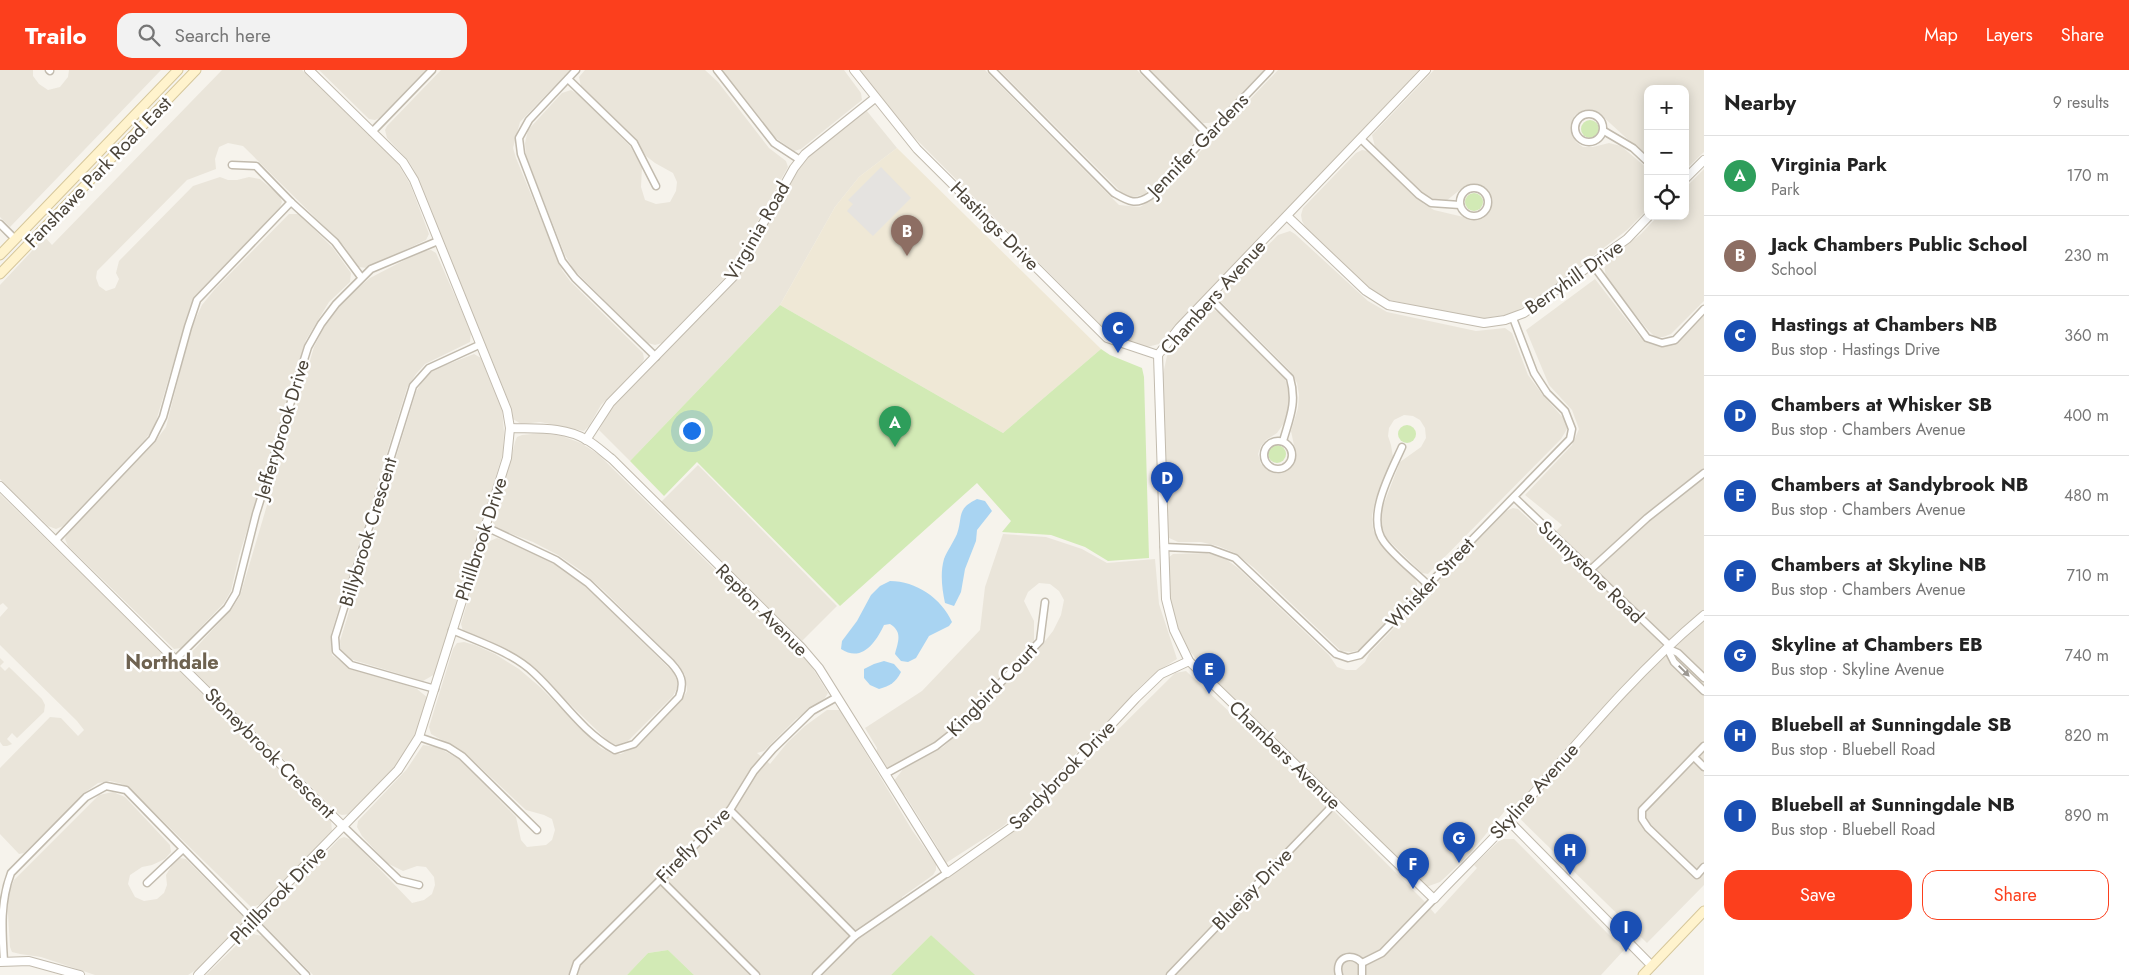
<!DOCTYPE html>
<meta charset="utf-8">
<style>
body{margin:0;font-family:Jost,sans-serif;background:#f2f2f2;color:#222}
.controls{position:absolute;right:15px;top:15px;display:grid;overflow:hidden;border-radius:10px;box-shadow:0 2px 12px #0003}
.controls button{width:45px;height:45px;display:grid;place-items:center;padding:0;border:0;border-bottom:1px solid #e0e0e0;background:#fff;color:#222;font:25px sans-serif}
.you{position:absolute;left:691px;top:360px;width:18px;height:18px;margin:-12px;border:4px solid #fff;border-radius:50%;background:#1a73e8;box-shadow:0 0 0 8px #1a73e833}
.badge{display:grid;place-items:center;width:32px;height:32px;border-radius:50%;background:#fc3f1d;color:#fff;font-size:16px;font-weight:700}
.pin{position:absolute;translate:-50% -41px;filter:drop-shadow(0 1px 2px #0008)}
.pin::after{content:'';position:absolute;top:26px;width:18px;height:15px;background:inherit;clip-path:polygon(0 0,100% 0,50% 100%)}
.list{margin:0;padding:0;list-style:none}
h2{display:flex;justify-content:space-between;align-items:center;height:65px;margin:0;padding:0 20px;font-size:21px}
h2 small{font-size:16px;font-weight:400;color:#767676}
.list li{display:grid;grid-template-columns:32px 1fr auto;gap:15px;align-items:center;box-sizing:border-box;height:80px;padding:0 20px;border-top:1px solid #e0e0e0}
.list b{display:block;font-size:19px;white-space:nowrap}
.list p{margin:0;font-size:16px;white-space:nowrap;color:#767676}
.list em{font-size:16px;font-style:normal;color:#767676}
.actions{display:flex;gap:10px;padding:15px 20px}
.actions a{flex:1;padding:11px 0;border:1px solid #fc3f1d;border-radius:15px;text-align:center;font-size:18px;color:#fc3f1d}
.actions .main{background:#fc3f1d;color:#fff}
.icon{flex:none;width:28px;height:28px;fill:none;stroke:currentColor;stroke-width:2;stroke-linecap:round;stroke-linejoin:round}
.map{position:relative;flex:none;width:1704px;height:905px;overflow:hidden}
header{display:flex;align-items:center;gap:30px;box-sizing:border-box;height:70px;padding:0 25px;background:#fc3f1d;color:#fff}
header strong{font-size:24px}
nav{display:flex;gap:28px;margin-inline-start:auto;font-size:18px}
.search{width:350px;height:45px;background:#f2f2f2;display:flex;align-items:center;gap:12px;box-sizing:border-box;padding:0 18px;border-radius:15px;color:#767676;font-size:19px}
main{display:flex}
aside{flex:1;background:#fff}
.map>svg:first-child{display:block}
.residential{fill:#eae5da}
.education{fill:#efe8d6}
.green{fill:#d2eab5}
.parking{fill:#e5e3e0}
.water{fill:#a9d4f2}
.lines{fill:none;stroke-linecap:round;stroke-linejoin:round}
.minor-casing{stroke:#c2bbae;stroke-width:9}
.tertiary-casing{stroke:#c2bbae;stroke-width:10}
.secondary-casing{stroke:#d6c79b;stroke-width:11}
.minor{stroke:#fff;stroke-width:6}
.tertiary{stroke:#fff;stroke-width:8}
.secondary{stroke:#fff3cd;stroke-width:9}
.oneway{fill:#9c9892}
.labels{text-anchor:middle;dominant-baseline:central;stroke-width:5;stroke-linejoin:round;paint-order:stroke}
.street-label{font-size:19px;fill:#4b4439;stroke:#fff}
.neighbourhood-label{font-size:20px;font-weight:bold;fill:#6e6250;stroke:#fff}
</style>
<header>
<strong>Trailo</strong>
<div class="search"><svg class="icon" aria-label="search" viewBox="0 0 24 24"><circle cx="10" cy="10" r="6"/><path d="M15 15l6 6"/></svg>Search here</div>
<nav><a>Map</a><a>Layers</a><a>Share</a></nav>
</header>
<main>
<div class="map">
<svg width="1704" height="905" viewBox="0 0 1704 905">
<rect width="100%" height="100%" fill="#f6f3ec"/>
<g class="residential">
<polygon points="0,0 33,0 33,6 39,14 48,20 60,17 68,7 69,0 161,0 10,157 0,147"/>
<polygon points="222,0 302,0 398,94 410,114 429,164 426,170 367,198 358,197 344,176 243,76 228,73 219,77 215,89 216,99 187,110 97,201 96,208 99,216 106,221 115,218 119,209 116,203 119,191 193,116 220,107 228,110 237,110 249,107 260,109 280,126 282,132 280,137 196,225 190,237 154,358 144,371 63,456 56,459 48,456 0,409 0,215 45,167 52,175"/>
<polygon points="319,0 426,0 379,48 375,50 369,49"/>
<polygon points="441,0 570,0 520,52 513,78 516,88 562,200 570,211 643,283 644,289 641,295 601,335 589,356 584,361 540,352 521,354 513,349 509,332 414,100 408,90 387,68 385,60 387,56"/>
<polygon points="585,0 705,0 718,12 769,78 786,91 788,97 728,204 662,273 655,275 648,273 574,200 565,185 526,86 525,73 528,60 562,23 571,20 579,25 630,76 642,97 641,117 645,130 656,134 670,132 676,121 677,112 673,103 655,93 646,86 637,73 581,17 579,7"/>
<polygon points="722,0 844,0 861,23 862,30 801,79 794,81 773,66"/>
<polygon points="858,0 985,0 1119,135 1140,137 1159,125 1278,0 1419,0 1159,274 1143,278 1126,271 1105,259 900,53"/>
<polygon points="999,0 1137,0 1196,59 1197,69 1145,124 1130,128 1123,124"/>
<polygon points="1150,0 1264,0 1216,51 1209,53 1203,53"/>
<polygon points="1434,0 1704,0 1704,82 1685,100 1685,19 1648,19 1648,88 1599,43 1592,40 1584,40 1575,45 1572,52 1571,59 1576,72 1583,77 1593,77 1609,73 1621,76 1648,99 1648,139 1627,160 1537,229 1511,244 1480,249 1389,230 1376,223 1365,214 1306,158 1302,151 1301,145 1303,138 1356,83 1362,80 1368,81 1424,134 1434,140 1472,149 1480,148 1487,144 1491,137 1492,130 1486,119 1480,115 1466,115 1446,131 1438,132 1431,129 1418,119 1375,77 1372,65"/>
<polygon points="866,40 897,78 859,107 835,137 780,235 630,391 599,360 610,340 737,208 799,99 810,85"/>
<polygon points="1704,99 1704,231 1671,264 1663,267 1655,267 1647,259 1606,208 1604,193 1641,164 1658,146 1685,146 1685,118"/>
<polygon points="289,144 298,144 303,148 333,178 351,203 350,212 329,232 306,270 239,486 231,521 224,533 181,578 174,579 68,476 65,469 66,465 154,373 166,357 191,259 202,235 215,219"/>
<polygon points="1290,161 1295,164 1368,231 1387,242 1476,261 1505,258 1512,263 1528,305 1542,324 1566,351 1567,359 1561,369 1428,504 1422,503 1386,468 1381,458 1380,444 1400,392 1421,377 1426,368 1425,358 1420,350 1413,346 1404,345 1394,350 1389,358 1388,366 1391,375 1393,387 1375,431 1372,446 1373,459 1378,471 1414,507 1417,513 1417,519 1364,575 1359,580 1351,582 1341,581 1253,497 1235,483 1218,476 1201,472 1178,472 1167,467 1163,304 1167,286 1178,268 1206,241 1212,239 1220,243 1284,307 1290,321 1290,333 1284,353 1277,363 1266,370 1261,376 1258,384 1261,394 1277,404 1285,401 1294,394 1296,385 1291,361 1298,338 1299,325 1297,313 1290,301 1219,230 1220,224 1278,165"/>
<polygon points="431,180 436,183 471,262 470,272 425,294 416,304 407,318 331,564 332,585 343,593 417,619 428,628 413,677 351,744 342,745 339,744 193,600 188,592 188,586 231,540 240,526 314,277 324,257 346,228 370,208 422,181"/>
<polygon points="1595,209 1640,267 1651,274 1664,277 1676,272 1704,244 1704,815 1647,873 1508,737 1468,786 1440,812 1426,817 1411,805 1410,800 1374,765 1364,759 1361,751 1209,605 1189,580 1178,558 1170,530 1168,488 1173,484 1207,483 1223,487 1238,498 1329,585 1337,597 1346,600 1356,600 1365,592 1369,584 1506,441 1513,438 1518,439 1549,468 1562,455 1525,425 1572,375 1579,359 1572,340 1549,315 1526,260"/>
<polygon points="474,284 481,288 502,339 504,362 503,383 435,604 423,611 350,589 341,581 340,571 416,322 423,310 433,300"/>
<polygon points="542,363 562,366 581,373 598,384 810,594 828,623 825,628 796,649 764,681 757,683 770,694 787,673 805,656 827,640 840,640 912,760 936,794 936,800 933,805 902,827 904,837 982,784 1027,750 1175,603 1186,601 1323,730 1424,831 1435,844 1477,798 1474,795 1499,771 1504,769 1514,769 1624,880 1601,905 974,905 931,865 891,905 694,905 668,880 648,883 627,905 313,905 263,854 265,847 339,769 344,767 352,770 412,833 424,830 432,824 435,815 434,807 426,797 417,796 403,801 387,793 362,766 357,757 358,751 407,699 423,675 437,677 459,689 516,747 521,770 527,777 546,775 552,770 555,760 552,749 544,745 526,740 465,683 431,664 429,657 453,579 457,573 464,572 475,575 495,584 519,599 540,617 601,678 613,684 621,684 641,673 682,630 687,621 685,605 678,594 603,520 580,500 558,485 533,472 496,458 493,453 494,444 511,389 515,372 517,367 522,365"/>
<polygon points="698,395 837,536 802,571 661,432"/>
<polygon points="0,424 331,749 332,762 262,834 251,837 128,717 122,714 110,711 98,713 87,721 24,783 19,784 0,764 0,698 50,647 61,648 78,666 84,660 77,651 0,575 0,547 8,538 3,533 0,535"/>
<polygon points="1003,464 1046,467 1082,479 1107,493 1155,489 1159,534 1177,589 1158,601 1143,614 1020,742 1002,757 946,793 940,788 938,778 905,725 899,723 893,712 904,698 943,677 962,659 1042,575 1053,561 1061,545 1064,530 1059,521 1050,514 1039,513 1028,522 1024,531 1034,551 1034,571 940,669 893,697 887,697 882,694 876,685 877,678 865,658 922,621 980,560 985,517"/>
<polygon points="497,468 520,476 556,495 581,512 674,603 677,611 677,618 673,626 628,671 616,675 609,672 546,611 518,586 488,570 463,561 461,554 485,473"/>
<polygon points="0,588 4,592 0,596 5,601 9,597 42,629 45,635 44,642 17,668 12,663 7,669 12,674 7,676 3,676 0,672"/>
<polygon points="113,722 125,727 170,775 171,782 165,789 152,795 142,797 130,805 128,814 135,827 144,831 157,829 164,823 167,815 166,805 172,795 180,788 186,789 244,848 242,855 202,896 188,905 95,905 41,887 20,884 12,882 10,877 7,827 14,810 99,725"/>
<polygon points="249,863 262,866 299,905 206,905"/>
</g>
<polygon class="education" points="897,78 1101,279 1003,363 780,235 835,137 859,107"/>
<g class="green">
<circle cx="1590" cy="59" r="9"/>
<circle cx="1474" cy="132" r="9"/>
<polygon points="780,235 1003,363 1101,279 1110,285 1142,298 1144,307 1149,488 1108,491 1085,477 1051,465 1002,462 1011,451 977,413 840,536 697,392 664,426 630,391"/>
<circle cx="1407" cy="364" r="9"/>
<circle cx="1277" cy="384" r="9"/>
<polygon points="931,865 975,905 891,905"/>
<polygon points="668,880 694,905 627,905 648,883"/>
</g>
<polygon class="parking" points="881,97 911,128 873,166 847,141 853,134 848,130"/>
<g class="water">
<path d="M977,429l8,2 7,10 -15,19 -1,11 -11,28 -4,23 -7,14 -9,-3c-3,-14 -5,-30 -1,-44 3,-8 9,-16 13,-25 6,-17 -1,-25 20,-35z"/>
<path d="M890,511c26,0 51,17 62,41l-3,4 -20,10 -13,22 -8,4 -7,-1 -6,-7c3,-12 8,-22 -5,-30l-6,1c-8,17 -22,38 -43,24l1,-8 15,-20 14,-26 9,-9z"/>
<path d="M884,591l10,3 7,8c-5,10 -11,14 -22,17l-9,-4 -6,-7v-9l10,-5z"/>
</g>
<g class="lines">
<defs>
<g id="minor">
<polyline points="49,0 50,1"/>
<polyline points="576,0 529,50 519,68 521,84 562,191 575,208 656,287"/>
<polyline points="717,0 774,73 800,90"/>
<path d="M992,0l122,123c14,8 21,13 36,3l120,-126"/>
<polyline points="1144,0 1208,65"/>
<polyline points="568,9 634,73 656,116"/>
<circle cx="1589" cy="58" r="14"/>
<polyline points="1604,61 1633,78 1648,92"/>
<polyline points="372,62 432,0"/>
<polyline points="1361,69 1419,125 1431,133 1460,135"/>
<polyline points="232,95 256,96 291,132 335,172 361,207"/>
<circle cx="1474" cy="132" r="14"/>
<polyline points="0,154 15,169"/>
<polyline points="1593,195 1647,268 1662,273 1675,270 1704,239"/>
<path d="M1209,227l81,81c7,24 0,39 -7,63"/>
<circle cx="1278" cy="385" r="14"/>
<path d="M1402,377c-11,25 -37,70 -18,95 12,16 30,29 44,43"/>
<polyline points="1514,427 1670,576"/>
<polyline points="56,470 152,369 163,347 188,257 197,230 291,132"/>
<polyline points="1164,477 1210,479 1235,488 1336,584 1348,588 1360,585 1570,369 1572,359 1565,341 1547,323 1534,303 1513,248"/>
<polyline points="1589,501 1647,448 1704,403"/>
<path d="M452,560c27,12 60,22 82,43 27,25 48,59 81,77l19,-6 45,-47c6,-15 2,-23 -8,-34l-83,-80 -32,-23 -70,-33"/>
<polyline points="1667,578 1674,592 1704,621"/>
<polyline points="1667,578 1678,583 1704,608"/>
<polyline points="176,589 227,538 236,523 256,444 308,277 321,254 336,234 371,199 438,171"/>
<polyline points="435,619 351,595 336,581 335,567 413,316 429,298 479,275"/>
<polyline points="419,667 448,677 462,686 537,760"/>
<polyline points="1704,676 1642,740 1642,749 1648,758 1697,805 1704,797"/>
<polyline points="1694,687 1704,697"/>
<polyline points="885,704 936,676 955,661 1040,571 1045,532"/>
<polyline points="730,740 855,866"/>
<polyline points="344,757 399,810 419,815"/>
<polyline points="660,809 756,905"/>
<polyline points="147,813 183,779"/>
<path d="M4,891c-2,-31 -4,-59 7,-88l75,-76 20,-11 20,4 180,185"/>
<polyline points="1362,893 1382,883 1434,829"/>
<polyline points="573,905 577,893 730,740 754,701 773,679 812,641 837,627"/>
<polyline points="816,905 855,866 947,803"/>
<polyline points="1170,905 1335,733"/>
<path d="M1339,905c-5,-17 12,-24 23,-12v12"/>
</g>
<g id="tertiary">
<polyline points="854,0 917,79 1107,268 1158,285"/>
<path d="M1426,0l-247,258 -21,27 8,244 8,31 15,31 245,238c25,-27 52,-52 77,-80 62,-70 121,-144 193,-204"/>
<polyline points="1685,109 1704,90"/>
<polyline points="1287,146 1366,221 1388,235 1484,253 1505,250 1524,243 1627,169 1649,146"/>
<path d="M510,358c25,1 54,-2 77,12 9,5 17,13 25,19l189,188 18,21 128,205 76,-54 113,-121 25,-24 28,-13"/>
<polyline points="586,370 610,333 733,207 794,98 805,84 875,28"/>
<polyline points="0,416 344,757"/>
<polyline points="1509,751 1652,896"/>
<polyline points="0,892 29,891 80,905"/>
<polyline points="198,905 398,700 419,667 507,388 510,358 507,340 414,110 403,92 309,0"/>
</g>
<g id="secondary">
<polyline points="0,185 178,0"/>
<polyline points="0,204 196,0"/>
<polyline points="1643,905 1704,841"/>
</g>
</defs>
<use href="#minor" class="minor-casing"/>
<use href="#tertiary" class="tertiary-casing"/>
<use href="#secondary" class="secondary-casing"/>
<use href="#minor" class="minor"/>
<use href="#tertiary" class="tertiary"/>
<use href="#secondary" class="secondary"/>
</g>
<defs><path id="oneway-solid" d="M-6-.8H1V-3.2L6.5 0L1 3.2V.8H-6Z" transform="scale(1.25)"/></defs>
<use class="oneway" href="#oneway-solid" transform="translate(1684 601) rotate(45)"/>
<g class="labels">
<g class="street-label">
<text transform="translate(1198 75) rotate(-46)">Jennifer Gardens</text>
<text transform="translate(98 102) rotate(-46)">Fanshawe Park Road East</text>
<text transform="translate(995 156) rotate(45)">Hastings Drive</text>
<text transform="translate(757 161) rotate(-60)">Virginia Road</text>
<text transform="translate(1574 207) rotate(-35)">Berryhill Drive</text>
<text transform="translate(1213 227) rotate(-48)">Chambers Avenue</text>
<text transform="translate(282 359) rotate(-73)">Jefferybrook Drive</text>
<text transform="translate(368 462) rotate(-73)">Billybrook Crescent</text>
<text transform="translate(481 469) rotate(-72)">Phillbrook Drive</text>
<text transform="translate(1591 502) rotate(44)">Sunnystone Road</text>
<text transform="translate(1430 513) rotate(-46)">Whisker Street</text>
<text transform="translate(762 540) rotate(45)">Repton Avenue</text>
<text transform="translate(992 620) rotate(-46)">Kingbird Court</text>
<text transform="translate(270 683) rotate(45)">Stoneybrook Crescent</text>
<text transform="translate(1285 685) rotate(44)">Chambers Avenue</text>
<text transform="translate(1062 705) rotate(-46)">Sandybrook Drive</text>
<text transform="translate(1534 721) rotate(-48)">Skyline Avenue</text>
<text transform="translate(693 775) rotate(-46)">Firefly Drive</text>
<text transform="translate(1252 819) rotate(-46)">Bluejay Drive</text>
<text transform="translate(278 825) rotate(-46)">Phillbrook Drive</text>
</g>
<g class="neighbourhood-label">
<text x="172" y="592">Northdale</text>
</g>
</g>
</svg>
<div class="controls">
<button>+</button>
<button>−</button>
<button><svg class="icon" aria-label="locate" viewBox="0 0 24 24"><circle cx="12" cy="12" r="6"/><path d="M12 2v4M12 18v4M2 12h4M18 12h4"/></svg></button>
</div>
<div class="you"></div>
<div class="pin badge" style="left:895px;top:377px;background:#2e9e5b">A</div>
<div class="pin badge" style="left:907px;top:186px;background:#8d6e63">B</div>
<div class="pin badge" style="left:1118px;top:283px;background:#1a4fb4">C</div>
<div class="pin badge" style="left:1167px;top:433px;background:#1a4fb4">D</div>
<div class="pin badge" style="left:1209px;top:624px;background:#1a4fb4">E</div>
<div class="pin badge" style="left:1413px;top:819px;background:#1a4fb4">F</div>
<div class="pin badge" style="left:1459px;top:793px;background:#1a4fb4">G</div>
<div class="pin badge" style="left:1570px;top:805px;background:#1a4fb4">H</div>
<div class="pin badge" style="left:1626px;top:882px;background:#1a4fb4">I</div>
</div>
<aside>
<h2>Nearby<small>9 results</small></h2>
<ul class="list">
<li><span class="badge" style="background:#2e9e5b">A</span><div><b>Virginia Park</b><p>Park</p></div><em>170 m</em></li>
<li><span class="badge" style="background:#8d6e63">B</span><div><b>Jack Chambers Public School</b><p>School</p></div><em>230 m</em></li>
<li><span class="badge" style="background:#1a4fb4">C</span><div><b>Hastings at Chambers NB</b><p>Bus stop · Hastings Drive</p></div><em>360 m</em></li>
<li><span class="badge" style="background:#1a4fb4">D</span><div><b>Chambers at Whisker SB</b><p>Bus stop · Chambers Avenue</p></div><em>400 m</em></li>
<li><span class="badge" style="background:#1a4fb4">E</span><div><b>Chambers at Sandybrook NB</b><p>Bus stop · Chambers Avenue</p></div><em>480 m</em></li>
<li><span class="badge" style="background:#1a4fb4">F</span><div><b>Chambers at Skyline NB</b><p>Bus stop · Chambers Avenue</p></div><em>710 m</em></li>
<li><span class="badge" style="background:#1a4fb4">G</span><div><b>Skyline at Chambers EB</b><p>Bus stop · Skyline Avenue</p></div><em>740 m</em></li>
<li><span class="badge" style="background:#1a4fb4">H</span><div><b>Bluebell at Sunningdale SB</b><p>Bus stop · Bluebell Road</p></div><em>820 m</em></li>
<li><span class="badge" style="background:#1a4fb4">I</span><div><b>Bluebell at Sunningdale NB</b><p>Bus stop · Bluebell Road</p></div><em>890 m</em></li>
</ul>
<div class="actions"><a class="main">Save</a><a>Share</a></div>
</aside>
</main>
